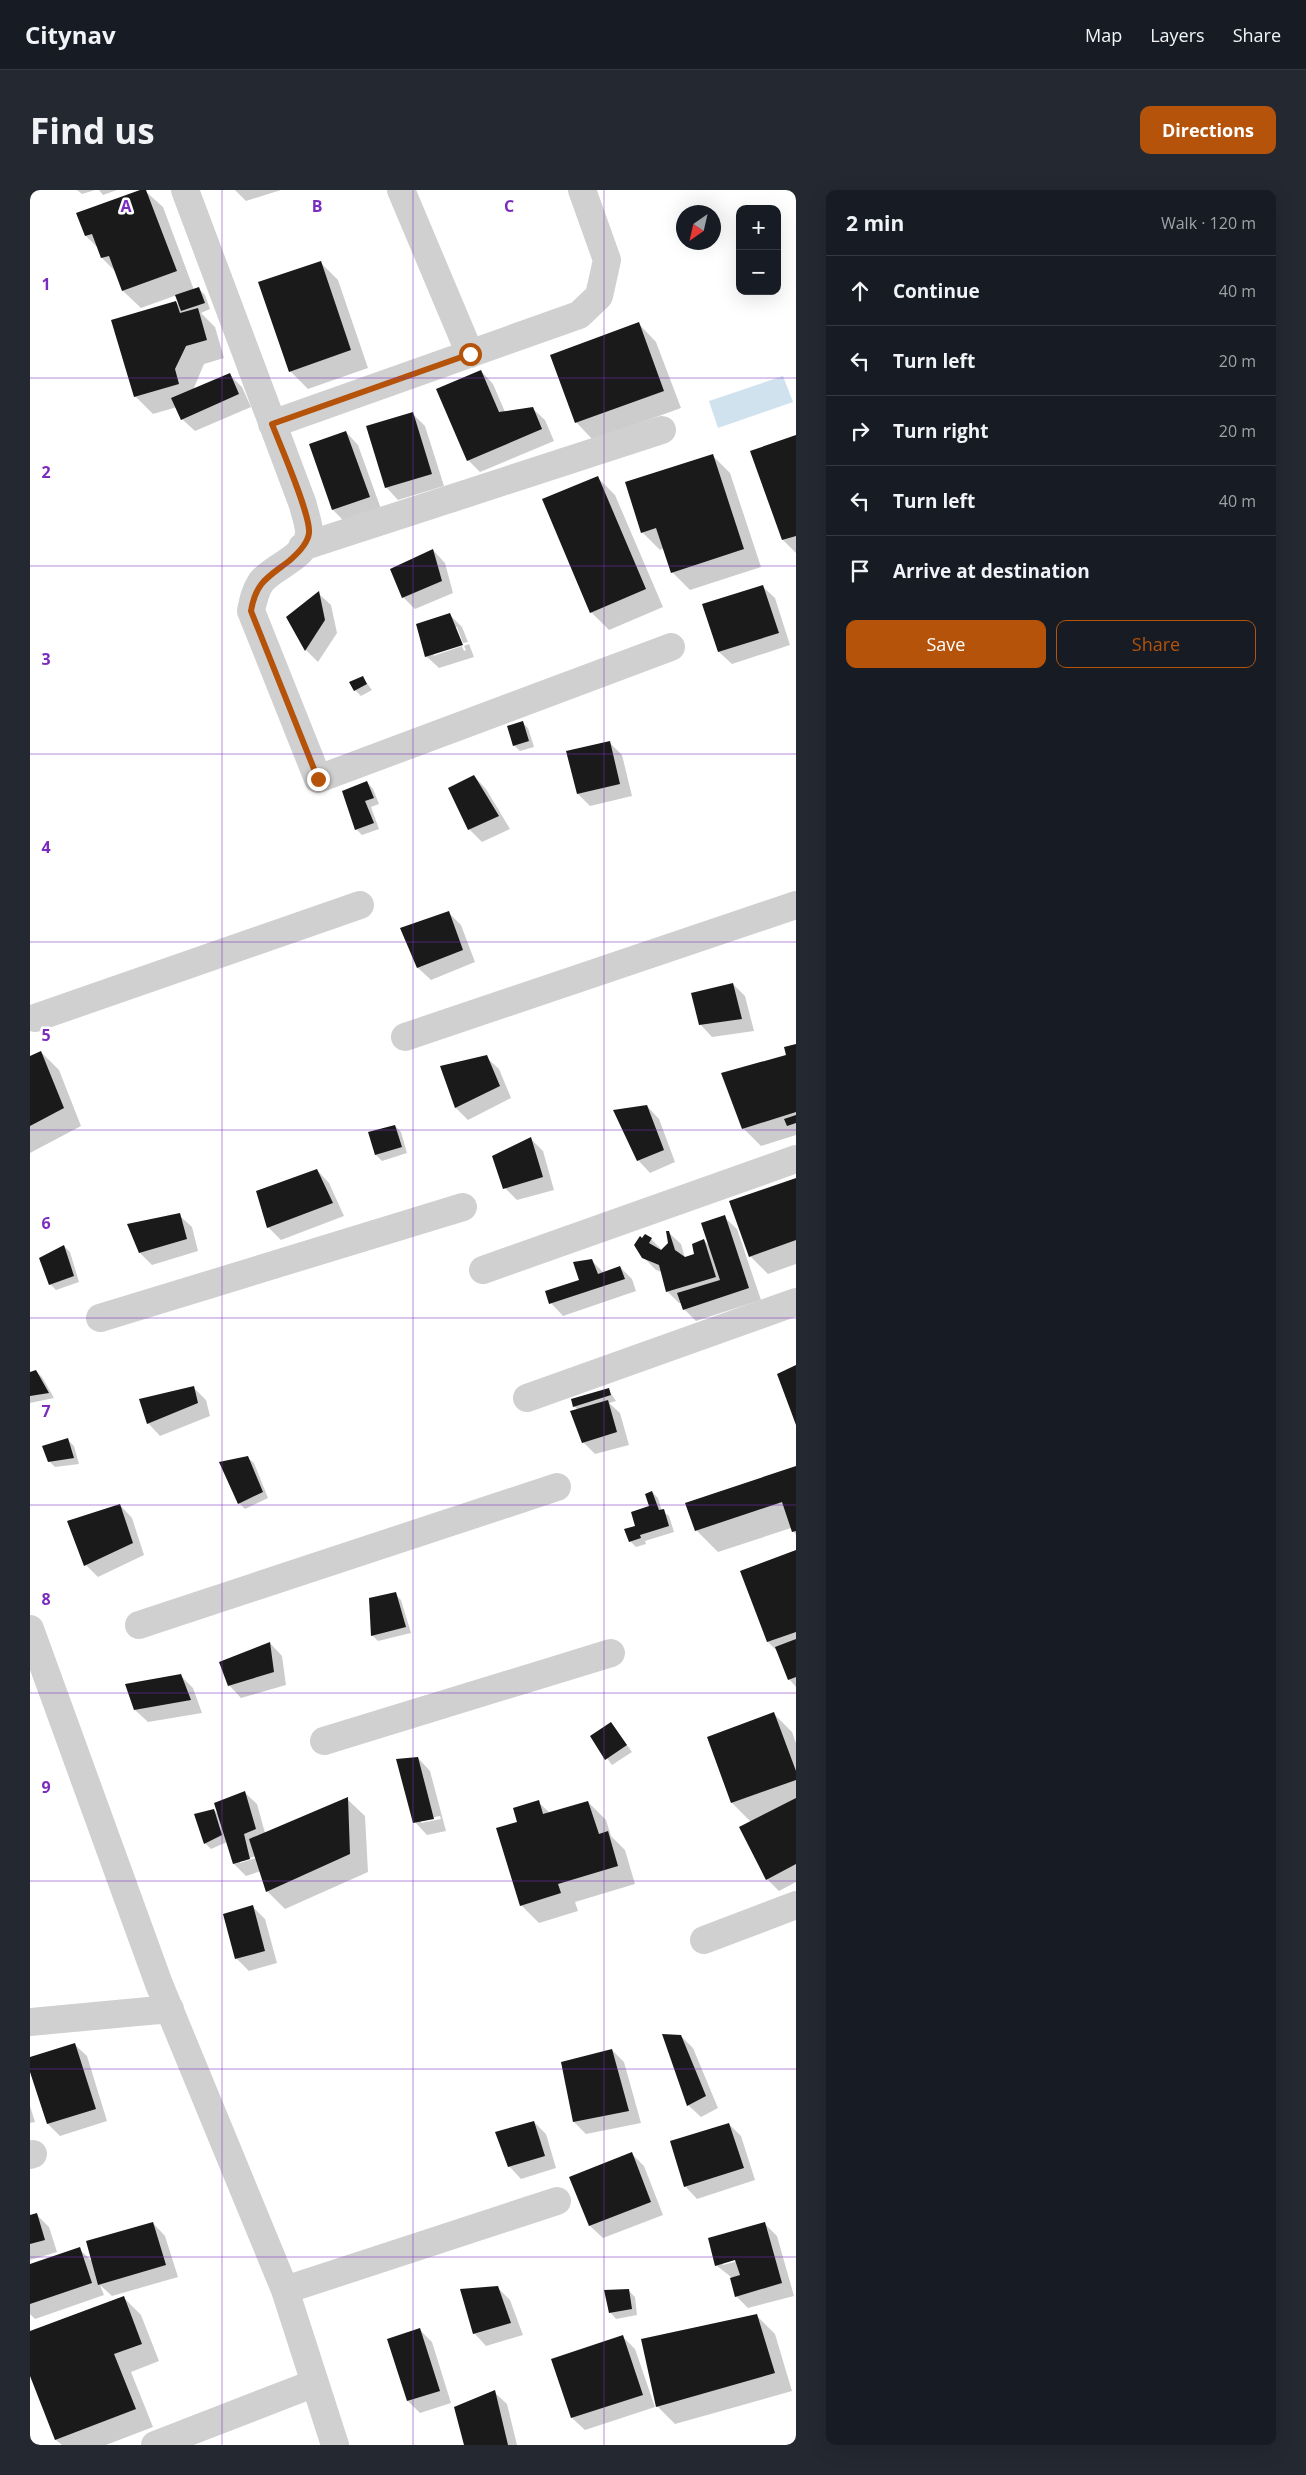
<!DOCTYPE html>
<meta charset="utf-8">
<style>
:root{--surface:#171b24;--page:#242831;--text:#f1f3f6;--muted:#9ea1a6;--line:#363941;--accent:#b45309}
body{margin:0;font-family:"Open Sans",sans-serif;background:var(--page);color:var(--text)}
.controls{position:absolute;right:15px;top:15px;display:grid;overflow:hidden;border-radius:10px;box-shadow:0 5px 20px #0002}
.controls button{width:45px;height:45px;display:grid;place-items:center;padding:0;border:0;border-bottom:1px solid var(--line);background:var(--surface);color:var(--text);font:25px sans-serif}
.compass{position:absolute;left:646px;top:15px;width:45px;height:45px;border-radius:50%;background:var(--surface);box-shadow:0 5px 20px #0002;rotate:214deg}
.stop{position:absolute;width:15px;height:15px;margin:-11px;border:4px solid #b45309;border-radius:50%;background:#fff}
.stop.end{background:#b45309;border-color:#fff;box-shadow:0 1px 5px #0008}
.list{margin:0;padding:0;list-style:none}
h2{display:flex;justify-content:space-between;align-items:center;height:65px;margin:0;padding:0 20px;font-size:21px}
h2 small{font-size:16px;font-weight:400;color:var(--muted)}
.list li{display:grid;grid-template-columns:32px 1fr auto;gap:15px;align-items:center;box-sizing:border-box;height:70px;padding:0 20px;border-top:1px solid var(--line)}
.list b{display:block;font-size:19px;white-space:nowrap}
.list em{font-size:16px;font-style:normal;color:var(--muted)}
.actions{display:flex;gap:10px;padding:15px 20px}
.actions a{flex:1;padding:11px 0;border:1px solid var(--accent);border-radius:10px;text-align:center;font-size:18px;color:var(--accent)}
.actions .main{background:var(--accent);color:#fff}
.icon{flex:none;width:28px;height:28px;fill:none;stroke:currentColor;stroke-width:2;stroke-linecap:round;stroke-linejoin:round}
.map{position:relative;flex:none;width:766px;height:2255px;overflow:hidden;border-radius:10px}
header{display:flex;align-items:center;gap:30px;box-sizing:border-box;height:70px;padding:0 25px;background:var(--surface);border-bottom:1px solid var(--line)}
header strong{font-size:24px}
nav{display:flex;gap:28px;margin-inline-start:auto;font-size:18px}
.intro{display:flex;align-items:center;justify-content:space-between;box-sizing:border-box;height:120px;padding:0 30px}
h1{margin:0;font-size:35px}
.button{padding:12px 22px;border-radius:10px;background:var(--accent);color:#fff;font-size:18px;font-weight:700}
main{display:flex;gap:30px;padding:0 30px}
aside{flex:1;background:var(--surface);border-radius:10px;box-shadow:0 5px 20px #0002}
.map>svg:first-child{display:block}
.water{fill:#cfe2ee}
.shadow{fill:#0003;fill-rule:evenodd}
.building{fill:#1a1a1a}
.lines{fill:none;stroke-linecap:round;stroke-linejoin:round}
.minor{stroke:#d0d0d0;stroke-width:28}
.route{stroke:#b45309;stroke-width:6}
.grid{fill:none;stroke:#7b2cbf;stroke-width:1;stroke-opacity:0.55}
.grid-label{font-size:16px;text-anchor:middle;font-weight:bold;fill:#7b2cbf;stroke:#fff;stroke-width:5;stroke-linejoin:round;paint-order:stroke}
</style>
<header>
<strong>Citynav</strong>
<nav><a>Map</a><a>Layers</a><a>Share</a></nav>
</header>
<div class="intro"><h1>Find us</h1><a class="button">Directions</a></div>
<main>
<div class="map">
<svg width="766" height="2255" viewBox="0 0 766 2255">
<rect width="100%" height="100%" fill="#fff"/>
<path class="water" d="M 753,186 L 763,212 L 688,238 L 679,211 Z"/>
<path class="shadow" d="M 47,0 L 65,0 L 52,4 Z
M 69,0 L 87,0 L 73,5 Z
M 114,0 L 133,17 L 164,100 L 169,99 L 175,105 L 180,119 L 171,123 L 185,137 L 194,168 L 174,174 L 163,200 L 199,184 L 212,197 L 221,217 L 165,241 L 152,229 L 147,217 L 123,224 L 105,206 L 146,112 L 151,117 L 147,105 L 111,118 L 93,101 L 86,82 L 72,68 L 68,58 L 56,46 L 48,24 Z
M 205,0 L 251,0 L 216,11 Z
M 290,72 L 308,90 L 338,178 L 278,199 L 260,181 Z
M 609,134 L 626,152 L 651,218 L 563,250 L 546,232 Z
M 451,181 L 463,194 L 475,222 L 502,218 L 515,230 L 524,251 L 450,282 L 438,270 Z
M 383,224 L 395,236 L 414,296 L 368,310 L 356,297 Z
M 316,242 L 328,255 L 351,319 L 315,332 L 303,320 Z
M 766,246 L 766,363 L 753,350 L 722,262 Z
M 682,265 L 700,283 L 731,377 L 660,400 L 642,382 L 634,358 L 630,360 L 612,342 Z
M 567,287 L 585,305 L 633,417 L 579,440 L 561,422 Z
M 403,360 L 415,373 L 423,403 L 385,419 L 373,407 Z
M 732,396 L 745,408 L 760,455 L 702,474 L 689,462 L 674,415 Z
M 288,403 L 301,415 L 307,443 L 288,472 L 276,460 L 257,427 Z
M 420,425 L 432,437 L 438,452 L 433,453 L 427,437 L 424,437 L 403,466 L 432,456 L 434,461 L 436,460 L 434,456 L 439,454 L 444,467 L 409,478 L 396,466 Z
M 333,488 L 342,500 L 331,506 L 325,500 Z
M 492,532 L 498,538 L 504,557 L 490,561 L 484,555 Z
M 579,552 L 592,565 L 602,606 L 560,616 L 548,604 Z
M 444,586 L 456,599 L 480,639 L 452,652 L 439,639 Z
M 337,592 L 343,599 L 349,614 L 341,617 L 349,639 L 332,645 L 326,639 Z
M 419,723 L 431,735 L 445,772 L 401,790 L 388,778 L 371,738 Z
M 703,794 L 715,806 L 724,841 L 682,847 L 670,834 Z
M 766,855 L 766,945 L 731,956 L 713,938 L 757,866 Z
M 11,862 L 29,880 L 51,936 L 0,963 L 0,867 Z
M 456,867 L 469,879 L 481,908 L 438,930 L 426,918 L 412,877 Z
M 617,916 L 629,929 L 645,972 L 620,983 L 608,970 Z
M 365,936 L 371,942 L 377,963 L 352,971 L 346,965 Z
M 500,948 L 513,961 L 524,1000 L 487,1010 L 475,998 Z
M 287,980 L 299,993 L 314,1026 L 251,1050 L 238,1037 Z
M 766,989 L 766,1074 L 738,1084 L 720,1066 Z
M 149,1025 L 162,1037 L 168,1061 L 122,1075 L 110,1063 Z
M 694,1027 L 707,1039 L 731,1110 L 666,1131 L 654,1119 L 652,1113 L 649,1113 L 637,1101 L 632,1082 L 626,1080 L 613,1067 L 605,1055 L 621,1049 L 632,1060 L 639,1053 L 638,1042 L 651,1054 L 655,1068 L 665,1064 L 674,1050 L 680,1057 Z
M 34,1056 L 40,1062 L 49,1092 L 26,1100 L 20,1094 Z
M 561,1070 L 574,1083 L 590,1077 L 602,1089 L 606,1101 L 533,1126 L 521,1113 L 550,1090 Z
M 6,1181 L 12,1187 L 24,1208 L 0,1213 L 0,1184 Z
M 163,1197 L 176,1210 L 180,1226 L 130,1246 L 118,1233 Z
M 578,1199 L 586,1211 L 579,1213 L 590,1223 L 599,1255 L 565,1264 L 553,1252 L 548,1220 L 544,1216 Z
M 38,1250 L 44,1256 L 49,1274 L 25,1277 L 19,1271 Z
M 217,1267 L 224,1273 L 238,1308 L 215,1319 L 209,1313 Z
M 766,1277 L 766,1345 L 761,1338 L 688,1362 L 666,1340 Z
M 622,1302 L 628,1308 L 632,1321 L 639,1326 L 644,1342 L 615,1351 L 616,1354 L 606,1357 L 600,1351 L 620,1317 Z
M 90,1315 L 102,1328 L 114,1365 L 68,1387 L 56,1375 Z
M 766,1361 L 766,1497 L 759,1489 L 748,1462 L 738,1452 Z
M 365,1404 L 371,1410 L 381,1443 L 348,1451 L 342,1445 Z
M 240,1453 L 252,1466 L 256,1495 L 211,1508 L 199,1495 Z
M 151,1486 L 163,1498 L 172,1523 L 118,1532 L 105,1520 Z
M 744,1524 L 762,1542 L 766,1553 L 766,1692 L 749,1701 L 737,1689 L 721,1632 L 702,1613 Z
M 581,1533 L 602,1562 L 582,1575 L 561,1547 Z
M 388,1568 L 400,1581 L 416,1641 L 397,1645 L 385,1632 ZM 410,1626 L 411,1629 L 391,1633 L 391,1630 Z
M 214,1602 L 227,1614 L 235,1643 L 317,1609 L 335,1626 L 338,1682 L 255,1719 L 237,1701 L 231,1681 L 216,1686 L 204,1674 L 197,1652 L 181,1659 L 175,1653 L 184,1620 L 189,1625 ZM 226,1666 L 226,1668 L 210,1673 L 210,1671 Z
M 508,1612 L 520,1623 L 558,1612 L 576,1630 L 581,1646 L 595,1660 L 605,1694 L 545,1712 L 548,1721 L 509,1733 L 491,1715 L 489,1633 Z
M 223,1717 L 235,1729 L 247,1773 L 219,1781 L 206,1768 Z
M 651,1846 L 663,1858 L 688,1918 L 671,1927 L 658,1915 Z
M 44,1854 L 57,1866 L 77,1931 L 30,1946 L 18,1934 L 0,1878 L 0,1868 Z
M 582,1860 L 594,1872 L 611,1933 L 556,1944 L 544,1932 Z
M 0,1916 L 5,1932 L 0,1933 Z
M 504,1932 L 516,1944 L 526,1978 L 491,1989 L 479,1976 Z
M 699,1934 L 711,1946 L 725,1990 L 667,2009 L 655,1996 Z
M 602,1964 L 614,1976 L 633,2025 L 573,2048 L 560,2036 L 541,1987 Z
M 7,2025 L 19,2037 L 27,2062 L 0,2070 L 0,2027 Z
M 123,2033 L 135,2046 L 148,2087 L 82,2106 L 70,2095 L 74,2105 L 5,2129 L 0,2124 L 0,2076 L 49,2059 L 63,2072 Z
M 735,2034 L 747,2046 L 764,2106 L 718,2118 L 706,2106 L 701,2087 L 686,2075 ZM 711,2067 L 711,2070 L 693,2075 L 693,2072 Z
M 467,2097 L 480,2110 L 493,2145 L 456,2156 L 444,2143 Z
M 599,2101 L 605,2107 L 607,2125 L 586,2129 L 580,2122 Z
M 93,2107 L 111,2125 L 129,2171 L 101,2182 L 123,2237 L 76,2255 L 32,2255 L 26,2250 L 0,2183 L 0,2142 Z
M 727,2126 L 745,2144 L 762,2201 L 645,2234 L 627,2216 Z
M 390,2140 L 402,2152 L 421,2213 L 390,2223 L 378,2211 Z
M 593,2147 L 605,2159 L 625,2217 L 555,2240 L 542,2228 L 523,2170 Z
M 464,2202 L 477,2214 L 487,2255 L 435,2255 Z"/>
<path class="building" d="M 110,0 L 116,0 L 147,81 L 92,101 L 79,66 L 71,68 L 62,44 L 55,46 L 46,23 Z
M 291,71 L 321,160 L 259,182 L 228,92 Z
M 169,97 L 175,113 L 151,121 L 145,105 Z
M 146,111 L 150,123 L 168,118 L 177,150 L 156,156 L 145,179 L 149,194 L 104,207 L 81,130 Z
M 609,132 L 634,201 L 545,233 L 520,165 Z
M 451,180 L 469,222 L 503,217 L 512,239 L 437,271 L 406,199 Z
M 200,183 L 209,204 L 151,230 L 141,208 Z
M 383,222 L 402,284 L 355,298 L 336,236 Z
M 316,241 L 340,307 L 302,320 L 279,254 Z
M 766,245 L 766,346 L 752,350 L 720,261 Z
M 683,264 L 714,359 L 641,383 L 626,338 L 611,343 L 595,292 Z
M 568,286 L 616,399 L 560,423 L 512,309 Z
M 403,359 L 412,391 L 372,408 L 360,379 Z
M 733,395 L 749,443 L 688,462 L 672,414 Z
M 289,401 L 295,430 L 275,461 L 256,427 Z
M 420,423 L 433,455 L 395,467 L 386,434 Z
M 333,486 L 337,494 L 324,501 L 319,492 Z
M 493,531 L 499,551 L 483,556 L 477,536 Z
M 580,551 L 590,594 L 547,604 L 536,561 Z
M 444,585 L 469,626 L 438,640 L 418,598 Z
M 337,591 L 344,608 L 335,611 L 344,633 L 325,640 L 312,601 Z
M 419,721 L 433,760 L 387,778 L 370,738 Z
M 703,793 L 712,829 L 669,835 L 661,803 Z
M 766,854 L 766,922 L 712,939 L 691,883 L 756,865 L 754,857 Z
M 11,861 L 34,918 L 0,936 L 0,866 Z
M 457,865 L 470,896 L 425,918 L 410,876 Z
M 617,915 L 634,960 L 607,971 L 583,920 Z
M 766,925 L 766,933 L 757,936 L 754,929 Z
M 365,935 L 372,957 L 345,965 L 338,942 Z
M 501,947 L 513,987 L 473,999 L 462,966 Z
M 287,979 L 303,1013 L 237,1038 L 226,1001 Z
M 766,988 L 766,1050 L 719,1067 L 699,1011 Z
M 150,1023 L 157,1049 L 109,1063 L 97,1034 Z
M 695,1025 L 719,1098 L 653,1120 L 647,1103 L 690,1090 L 671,1033 Z
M 636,1041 L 639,1041 L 645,1060 L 655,1067 L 664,1064 L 662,1054 L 674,1049 L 686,1087 L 636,1102 L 629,1075 L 612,1068 L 604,1055 L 610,1046 L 612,1048 L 615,1044 L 622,1048 L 619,1053 L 631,1060 L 638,1053 Z
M 34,1055 L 44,1086 L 19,1095 L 9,1068 Z
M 562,1069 L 568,1084 L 590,1076 L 595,1089 L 519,1114 L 515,1101 L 549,1090 L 543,1072 Z
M 766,1175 L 766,1235 L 747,1184 Z
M 6,1180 L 19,1203 L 0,1206 L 0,1182 Z
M 164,1196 L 168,1213 L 117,1234 L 109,1209 Z
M 579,1198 L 581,1205 L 543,1217 L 541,1209 Z
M 578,1210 L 587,1242 L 552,1253 L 540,1221 Z
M 38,1248 L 44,1268 L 18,1272 L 12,1256 Z
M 218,1266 L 233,1302 L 208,1314 L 189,1272 Z
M 766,1276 L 766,1341 L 762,1342 L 752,1312 L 665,1341 L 655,1313 Z
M 622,1301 L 629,1320 L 634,1319 L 639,1336 L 610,1345 L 611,1348 L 599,1352 L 594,1339 L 605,1336 L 601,1322 L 619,1316 L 615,1304 Z
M 90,1314 L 103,1353 L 54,1376 L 37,1331 Z
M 766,1360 L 766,1442 L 737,1452 L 710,1381 Z
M 366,1402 L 376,1437 L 341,1446 L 339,1408 Z
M 766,1449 L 766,1487 L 758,1490 L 745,1457 Z
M 240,1452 L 244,1482 L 198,1496 L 189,1472 Z
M 151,1484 L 161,1510 L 104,1520 L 95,1494 Z
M 744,1522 L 766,1581 L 766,1590 L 701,1613 L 677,1547 Z
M 581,1532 L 597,1555 L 575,1570 L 560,1546 Z
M 388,1567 L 404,1629 L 383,1633 L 366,1569 Z
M 215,1601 L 226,1639 L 214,1644 L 220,1669 L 203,1674 L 184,1613 Z
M 318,1607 L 320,1664 L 236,1702 L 219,1649 Z
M 766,1608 L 766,1674 L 736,1690 L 709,1637 Z
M 509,1610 L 513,1624 L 558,1611 L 569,1644 L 578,1641 L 588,1676 L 528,1694 L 531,1703 L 490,1716 L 466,1638 L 487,1632 L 483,1618 Z
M 184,1619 L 192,1645 L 174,1654 L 164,1624 Z
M 223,1715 L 235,1761 L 205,1769 L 193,1724 Z
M 632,1844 L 651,1845 L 676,1906 L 657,1916 Z
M 45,1853 L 66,1919 L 17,1934 L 0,1882 L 0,1867 Z
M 582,1859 L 599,1921 L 543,1932 L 531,1872 Z
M 504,1931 L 515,1966 L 478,1977 L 465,1942 Z
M 699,1933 L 714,1978 L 654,1997 L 640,1951 Z
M 602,1962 L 621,2012 L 559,2036 L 539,1987 Z
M 7,2023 L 15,2050 L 0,2054 L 0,2025 Z
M 123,2032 L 136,2075 L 68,2095 L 56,2051 Z
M 735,2032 L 752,2093 L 705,2107 L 700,2088 L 710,2085 L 705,2070 L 685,2076 L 678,2048 Z
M 50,2057 L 62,2093 L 0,2114 L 0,2074 Z
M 468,2096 L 481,2133 L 443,2144 L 430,2099 Z
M 599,2099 L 602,2119 L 579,2123 L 574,2100 Z
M 94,2106 L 112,2154 L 84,2164 L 106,2219 L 25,2250 L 0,2186 L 0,2141 Z
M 727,2124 L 745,2183 L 626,2217 L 611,2149 Z
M 390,2138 L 410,2201 L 377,2211 L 357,2149 Z
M 593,2145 L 613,2205 L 541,2228 L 521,2169 Z
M 465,2200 L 478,2255 L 434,2255 L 424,2217 Z"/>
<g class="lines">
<path class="minor" d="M 155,0 L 273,315 C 275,324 279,334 279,342 C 279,367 243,376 231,392 C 225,401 223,411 221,421 L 288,589 L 641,457
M 371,0 L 440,164
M 242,234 L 549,125 L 569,106 L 577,70 L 552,0
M 272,357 L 632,240
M 5,828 L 330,715
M 375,847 L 766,715
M 453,1080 L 766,969
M 70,1128 L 433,1017
M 497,1208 L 766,1112
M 109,1435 L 527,1297
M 0,1439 L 129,1794 L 255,2100 L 305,2255
M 294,1551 L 581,1463
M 674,1750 L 766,1715
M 0,1832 L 140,1819
M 0,1965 L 3,1964
M 255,2100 L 527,2011
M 125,2255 L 285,2193"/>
</g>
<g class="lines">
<path class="route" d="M 288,589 L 221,421 C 226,392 237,388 259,371 C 266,365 278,353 279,343 C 281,325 250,255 242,234 L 440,164"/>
</g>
<path class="grid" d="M 192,0 L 192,2255M 383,0 L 383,2255M 574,0 L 574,2255M 0,188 L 766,188M 0,376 L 766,376M 0,564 L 766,564M 0,752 L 766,752M 0,940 L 766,940M 0,1128 L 766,1128M 0,1315 L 766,1315M 0,1503 L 766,1503M 0,1691 L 766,1691M 0,1879 L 766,1879M 0,2067 L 766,2067"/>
<g class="grid-label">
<text x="96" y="22">A</text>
<text x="287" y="22">B</text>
<text x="479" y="22">C</text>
<text x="16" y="100">1</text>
<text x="16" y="288">2</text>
<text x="16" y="475">3</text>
<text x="16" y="663">4</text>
<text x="16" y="851">5</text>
<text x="16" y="1039">6</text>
<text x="16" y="1227">7</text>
<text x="16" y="1415">8</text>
<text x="16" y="1603">9</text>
</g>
</svg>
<div class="controls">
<button>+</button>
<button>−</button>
</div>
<svg class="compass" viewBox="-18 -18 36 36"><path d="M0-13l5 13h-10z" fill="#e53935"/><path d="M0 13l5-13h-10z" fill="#9ea1a6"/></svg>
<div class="stop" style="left:440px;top:164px"></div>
<div class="stop end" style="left:288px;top:589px"></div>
</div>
<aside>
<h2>2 min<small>Walk · 120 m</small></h2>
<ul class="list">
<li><svg class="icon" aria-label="ahead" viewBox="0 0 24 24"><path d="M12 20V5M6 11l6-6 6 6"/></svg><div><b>Continue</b></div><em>40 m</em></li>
<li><svg class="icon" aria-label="left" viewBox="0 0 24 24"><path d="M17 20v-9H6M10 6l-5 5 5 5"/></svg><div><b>Turn left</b></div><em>20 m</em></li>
<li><svg class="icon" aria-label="right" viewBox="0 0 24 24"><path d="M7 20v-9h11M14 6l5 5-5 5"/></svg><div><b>Turn right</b></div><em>20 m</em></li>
<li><svg class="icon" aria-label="left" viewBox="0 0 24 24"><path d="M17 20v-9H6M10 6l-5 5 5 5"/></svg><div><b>Turn left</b></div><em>40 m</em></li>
<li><svg class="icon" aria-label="arrive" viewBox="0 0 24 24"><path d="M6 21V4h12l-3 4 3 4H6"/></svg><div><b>Arrive at destination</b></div></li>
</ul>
<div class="actions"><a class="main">Save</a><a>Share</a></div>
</aside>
</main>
